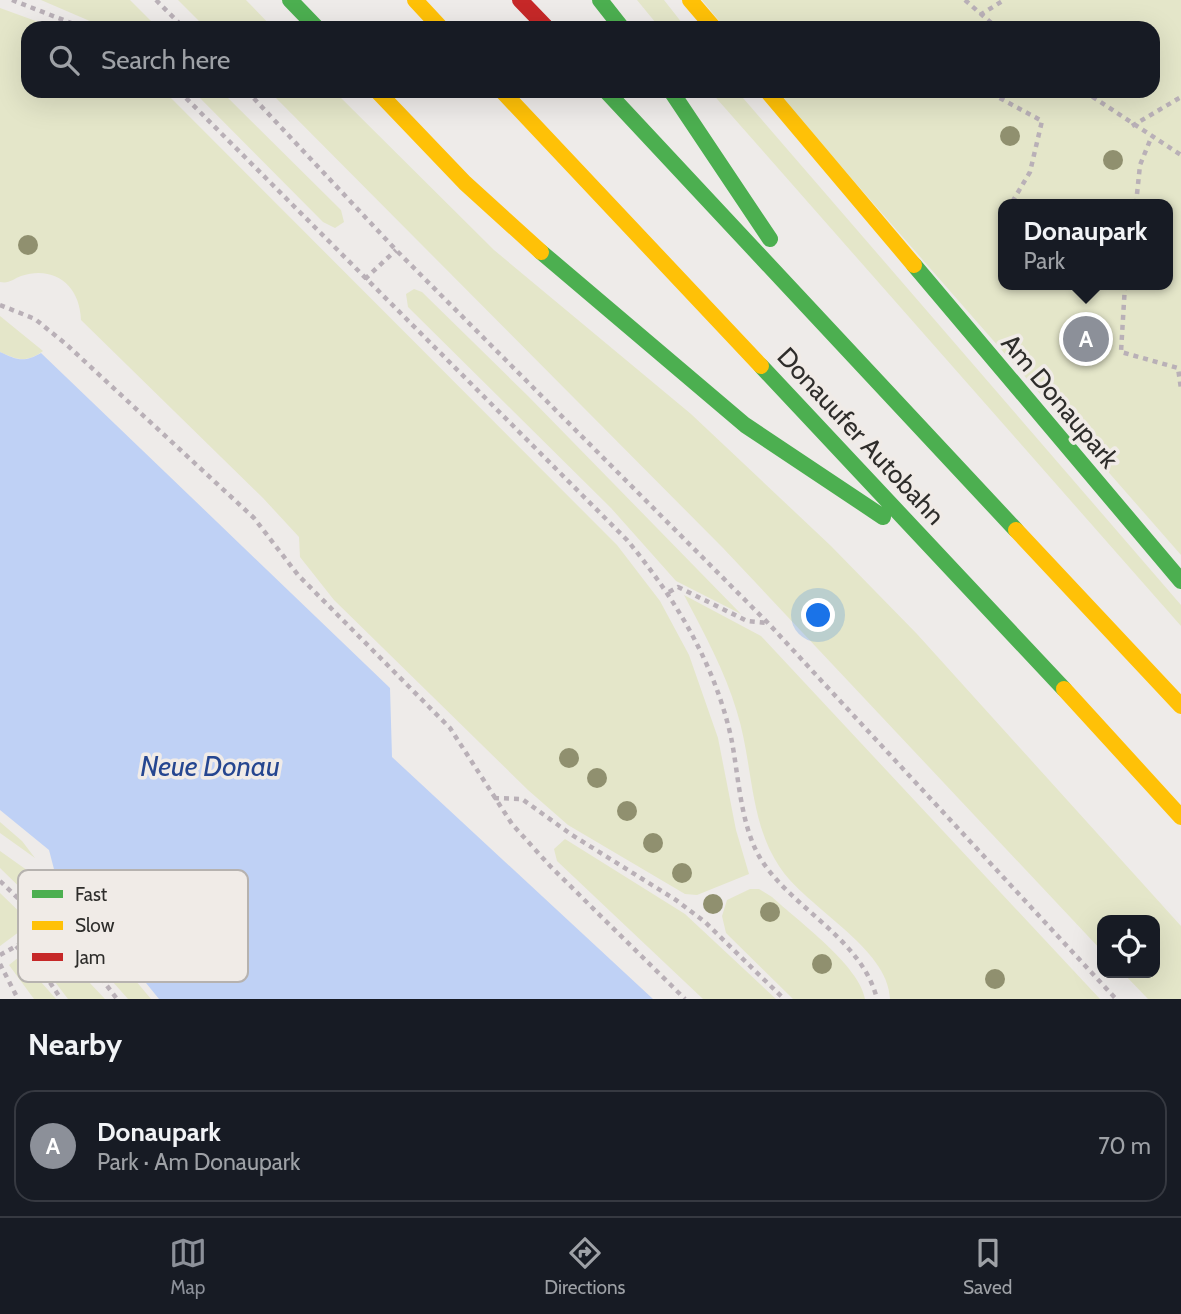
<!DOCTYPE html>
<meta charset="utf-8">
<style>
:root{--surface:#171b24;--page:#242831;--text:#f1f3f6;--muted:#9ea1a6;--line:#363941;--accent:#8c9099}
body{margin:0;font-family:Cabin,sans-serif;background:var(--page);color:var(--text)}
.controls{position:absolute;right:21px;bottom:21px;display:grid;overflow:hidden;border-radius:14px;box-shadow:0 7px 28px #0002}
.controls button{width:63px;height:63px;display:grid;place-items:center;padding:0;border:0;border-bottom:2px solid var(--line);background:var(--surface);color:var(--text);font:35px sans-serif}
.you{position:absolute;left:819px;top:616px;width:24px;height:24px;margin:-18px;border:5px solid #fff;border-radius:50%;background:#1a73e8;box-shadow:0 0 0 10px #1a73e833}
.badge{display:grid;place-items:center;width:46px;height:46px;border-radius:50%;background:var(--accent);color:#fff;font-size:23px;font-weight:700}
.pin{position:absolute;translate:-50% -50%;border:4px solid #fff;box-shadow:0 2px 7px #0006}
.popup{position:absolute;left:998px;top:199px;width:175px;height:91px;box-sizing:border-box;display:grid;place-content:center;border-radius:14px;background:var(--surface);filter:drop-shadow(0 2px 5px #0005);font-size:23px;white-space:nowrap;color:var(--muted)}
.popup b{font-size:26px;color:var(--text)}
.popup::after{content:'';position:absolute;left:50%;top:100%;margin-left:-14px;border:14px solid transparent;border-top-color:var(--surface)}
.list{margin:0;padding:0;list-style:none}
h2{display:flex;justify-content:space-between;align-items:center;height:91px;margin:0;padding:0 28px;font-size:30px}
h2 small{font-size:23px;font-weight:400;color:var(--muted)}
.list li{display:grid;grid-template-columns:46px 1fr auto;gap:21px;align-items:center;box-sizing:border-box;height:112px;margin:0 14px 14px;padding:0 14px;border:2px solid var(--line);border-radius:21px}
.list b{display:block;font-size:26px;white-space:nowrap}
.list p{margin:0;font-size:23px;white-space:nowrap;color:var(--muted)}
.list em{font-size:23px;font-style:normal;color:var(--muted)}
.icon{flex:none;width:38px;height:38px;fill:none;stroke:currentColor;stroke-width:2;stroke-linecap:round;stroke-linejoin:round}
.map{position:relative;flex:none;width:1181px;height:999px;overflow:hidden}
.search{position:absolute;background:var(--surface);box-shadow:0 7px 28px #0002;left:21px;right:21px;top:21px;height:77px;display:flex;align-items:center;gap:18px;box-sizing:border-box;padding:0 24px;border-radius:21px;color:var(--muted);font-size:26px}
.sheet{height:217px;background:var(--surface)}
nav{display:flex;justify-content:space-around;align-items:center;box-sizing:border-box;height:98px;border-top:2px solid var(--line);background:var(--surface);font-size:19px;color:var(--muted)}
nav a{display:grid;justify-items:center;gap:4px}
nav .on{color:var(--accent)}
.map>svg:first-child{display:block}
.green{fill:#e4e6c9;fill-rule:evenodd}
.water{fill:#bfd1f5}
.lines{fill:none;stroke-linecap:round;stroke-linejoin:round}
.path{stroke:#b9b0b7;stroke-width:4.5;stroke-dasharray:5 5;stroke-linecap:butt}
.fast{stroke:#4caf50;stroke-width:16}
.slow{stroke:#ffc107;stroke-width:16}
.jam{stroke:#c62828;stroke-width:16}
.tree{fill:#90906f}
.labels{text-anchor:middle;stroke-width:7;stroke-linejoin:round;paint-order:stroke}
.street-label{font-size:26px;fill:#2e2d2b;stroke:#f0ebe7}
.water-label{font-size:28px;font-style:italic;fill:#254690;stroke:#f0ebe7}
.key{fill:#f0ebe7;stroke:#b6b2af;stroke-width:2}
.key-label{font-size:19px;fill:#2e2d2b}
</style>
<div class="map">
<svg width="1181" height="999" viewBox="0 0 1181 999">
<rect width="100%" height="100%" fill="#eeebe9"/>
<path class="green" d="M 41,0 L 130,0 L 158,28 L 106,28 Z
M 178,0 L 246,0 L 273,28 L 206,28 Z
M 637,0 L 664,0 L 686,28 L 660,28 Z
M 702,0 L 1181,0 L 1181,555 L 775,91 L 1153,91 L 1153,28 L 725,28 ZM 1004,204 L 1168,204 L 1168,285 L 1004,285 Z
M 0,8 L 55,28 L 28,28 L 28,91 L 165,92 L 617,545 L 660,601 L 689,655 L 718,738 L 736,830 L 749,874 L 697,895 L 685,894 L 568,825 L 528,790 L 334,600 L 300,557 L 299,537 L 263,498 L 81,320 C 80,286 55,265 21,276 C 13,279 9,284 0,282 Z
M 193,91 L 221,91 L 341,210 L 344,222 L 335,228 L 323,222 Z
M 269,91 L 334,91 L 494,250 L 691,414 L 831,546 L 917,634 L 1181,926 L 1181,999 L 1148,999 L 1123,973 L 1155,973 L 1155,920 L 1102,920 L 1102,951 L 723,548 Z
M 710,91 L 737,91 L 1181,605 L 1181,626 Z
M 414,289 L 422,292 L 528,396 L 741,614 L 676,581 L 611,508 L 408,307 L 406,294 Z
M 0,316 L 43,351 C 27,363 17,360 0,352 Z
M 684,595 L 761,636 L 1100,999 L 890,999 C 889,948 805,907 779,866 C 749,821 753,763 737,712 C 725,671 704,633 684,595 Z
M 0,822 L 22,841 L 35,858 L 0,833 Z
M 565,839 L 685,914 L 776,999 L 703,999 L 557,861 L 554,849 Z
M 0,851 L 69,900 L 65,910 L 110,950 L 151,999 L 128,999 L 89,955 L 0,868 Z
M 750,889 L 759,889 L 772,897 C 797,920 860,966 865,999 L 793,999 L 726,933 L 722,916 L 727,900 Z
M 0,893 L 31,923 L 0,946 Z
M 55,946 L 105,999 L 68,999 L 39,961 Z
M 19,957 L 56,999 L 34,999 L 9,965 Z"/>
<path class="water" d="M 0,352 C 17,360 24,363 41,353 L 390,688 L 392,757 L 653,999 L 159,999 L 116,946 L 68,906 L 72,884 L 55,873 L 49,850 L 0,810 Z"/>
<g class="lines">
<path class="path" d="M 12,0 L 84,28
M 156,0 L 184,28
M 965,0 L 997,28
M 980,15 L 1004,0
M 179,91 L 627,540 C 675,598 714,662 731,737 C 739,776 740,827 762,861 C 794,910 862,939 877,999
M 247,91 L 396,250 L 768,623 L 1116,999
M 999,91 L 996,96 L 1042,121 L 1030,172 L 1011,204
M 1084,91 L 1181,155
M 1132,126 L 1181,97
M 1136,204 L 1140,165 L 1151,138
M 365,279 L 396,250
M 1125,285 L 1121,352 L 1178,368 L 1181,389
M 0,305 L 35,319 L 67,345 L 254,518 L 298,575 L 450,728 L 512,824 L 550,866 L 685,999
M 669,592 L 678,587 L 747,621 L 768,623
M 494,798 L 522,799 L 572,835 L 676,900 L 705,922 L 784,999
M 0,881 L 101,978 L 117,999
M 16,946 L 47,978 L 61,999
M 0,955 L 49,928
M 0,964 L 18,999"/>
<path class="fast" d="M 290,0 L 317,28
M 600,0 L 622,28
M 606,91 L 1016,530
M 671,91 L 770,239
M 541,252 L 745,425 L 883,517
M 914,265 L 1181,581
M 761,366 L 1064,689"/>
<path class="slow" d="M 415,0 L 441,28
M 690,0 L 714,28
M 377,91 L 465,183 L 541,252
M 502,91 L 761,366
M 767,91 L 914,265
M 1016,530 L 1181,706
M 1064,689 L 1181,817"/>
<path class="jam" d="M 520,0 L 547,28"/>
</g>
<g class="tree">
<circle cx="1010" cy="136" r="10"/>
<circle cx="1113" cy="160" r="10"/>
<circle cx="28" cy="245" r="10"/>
<circle cx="569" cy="758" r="10"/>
<circle cx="597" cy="778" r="10"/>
<circle cx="627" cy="811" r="10"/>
<circle cx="653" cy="843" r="10"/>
<circle cx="682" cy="873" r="10"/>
<circle cx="713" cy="904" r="10"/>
<circle cx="770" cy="912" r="10"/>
<circle cx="822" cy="964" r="10"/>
<circle cx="995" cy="979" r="10"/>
</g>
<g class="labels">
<g class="street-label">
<text transform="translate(1060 401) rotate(50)" y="9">Am Donaupark</text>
<text transform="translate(861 436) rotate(47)" y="9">Donauufer Autobahn</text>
</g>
<g class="water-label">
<text x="210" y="776">Neue Donau</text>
</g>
</g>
<rect x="18" y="870" width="230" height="112" rx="10" class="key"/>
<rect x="32" y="890" width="31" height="8" fill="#4caf50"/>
<rect x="32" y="921" width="31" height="9" fill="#ffc107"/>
<rect x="32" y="953" width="31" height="8" fill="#c62828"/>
<g class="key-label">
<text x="75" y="901">Fast</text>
<text x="75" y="932">Slow</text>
<text x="75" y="964">Jam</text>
</g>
</svg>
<div class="controls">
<button><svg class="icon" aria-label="locate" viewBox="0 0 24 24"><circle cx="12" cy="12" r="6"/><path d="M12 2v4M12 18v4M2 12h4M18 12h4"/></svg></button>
</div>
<div class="you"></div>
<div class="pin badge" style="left:1086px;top:339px">A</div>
<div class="popup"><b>Donaupark</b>Park</div>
<div class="search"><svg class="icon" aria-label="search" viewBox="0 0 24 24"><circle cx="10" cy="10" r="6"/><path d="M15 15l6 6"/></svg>Search here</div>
</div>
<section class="sheet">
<h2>Nearby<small></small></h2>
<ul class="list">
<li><span class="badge">A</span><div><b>Donaupark</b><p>Park · Am Donaupark</p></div><em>70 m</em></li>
</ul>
</section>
<nav>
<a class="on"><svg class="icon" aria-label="map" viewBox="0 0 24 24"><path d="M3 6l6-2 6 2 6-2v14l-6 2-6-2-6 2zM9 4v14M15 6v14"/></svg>Map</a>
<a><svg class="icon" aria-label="directions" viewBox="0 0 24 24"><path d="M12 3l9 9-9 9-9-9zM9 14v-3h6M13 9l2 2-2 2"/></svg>Directions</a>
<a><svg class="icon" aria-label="saved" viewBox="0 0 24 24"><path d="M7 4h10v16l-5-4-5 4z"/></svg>Saved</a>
</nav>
